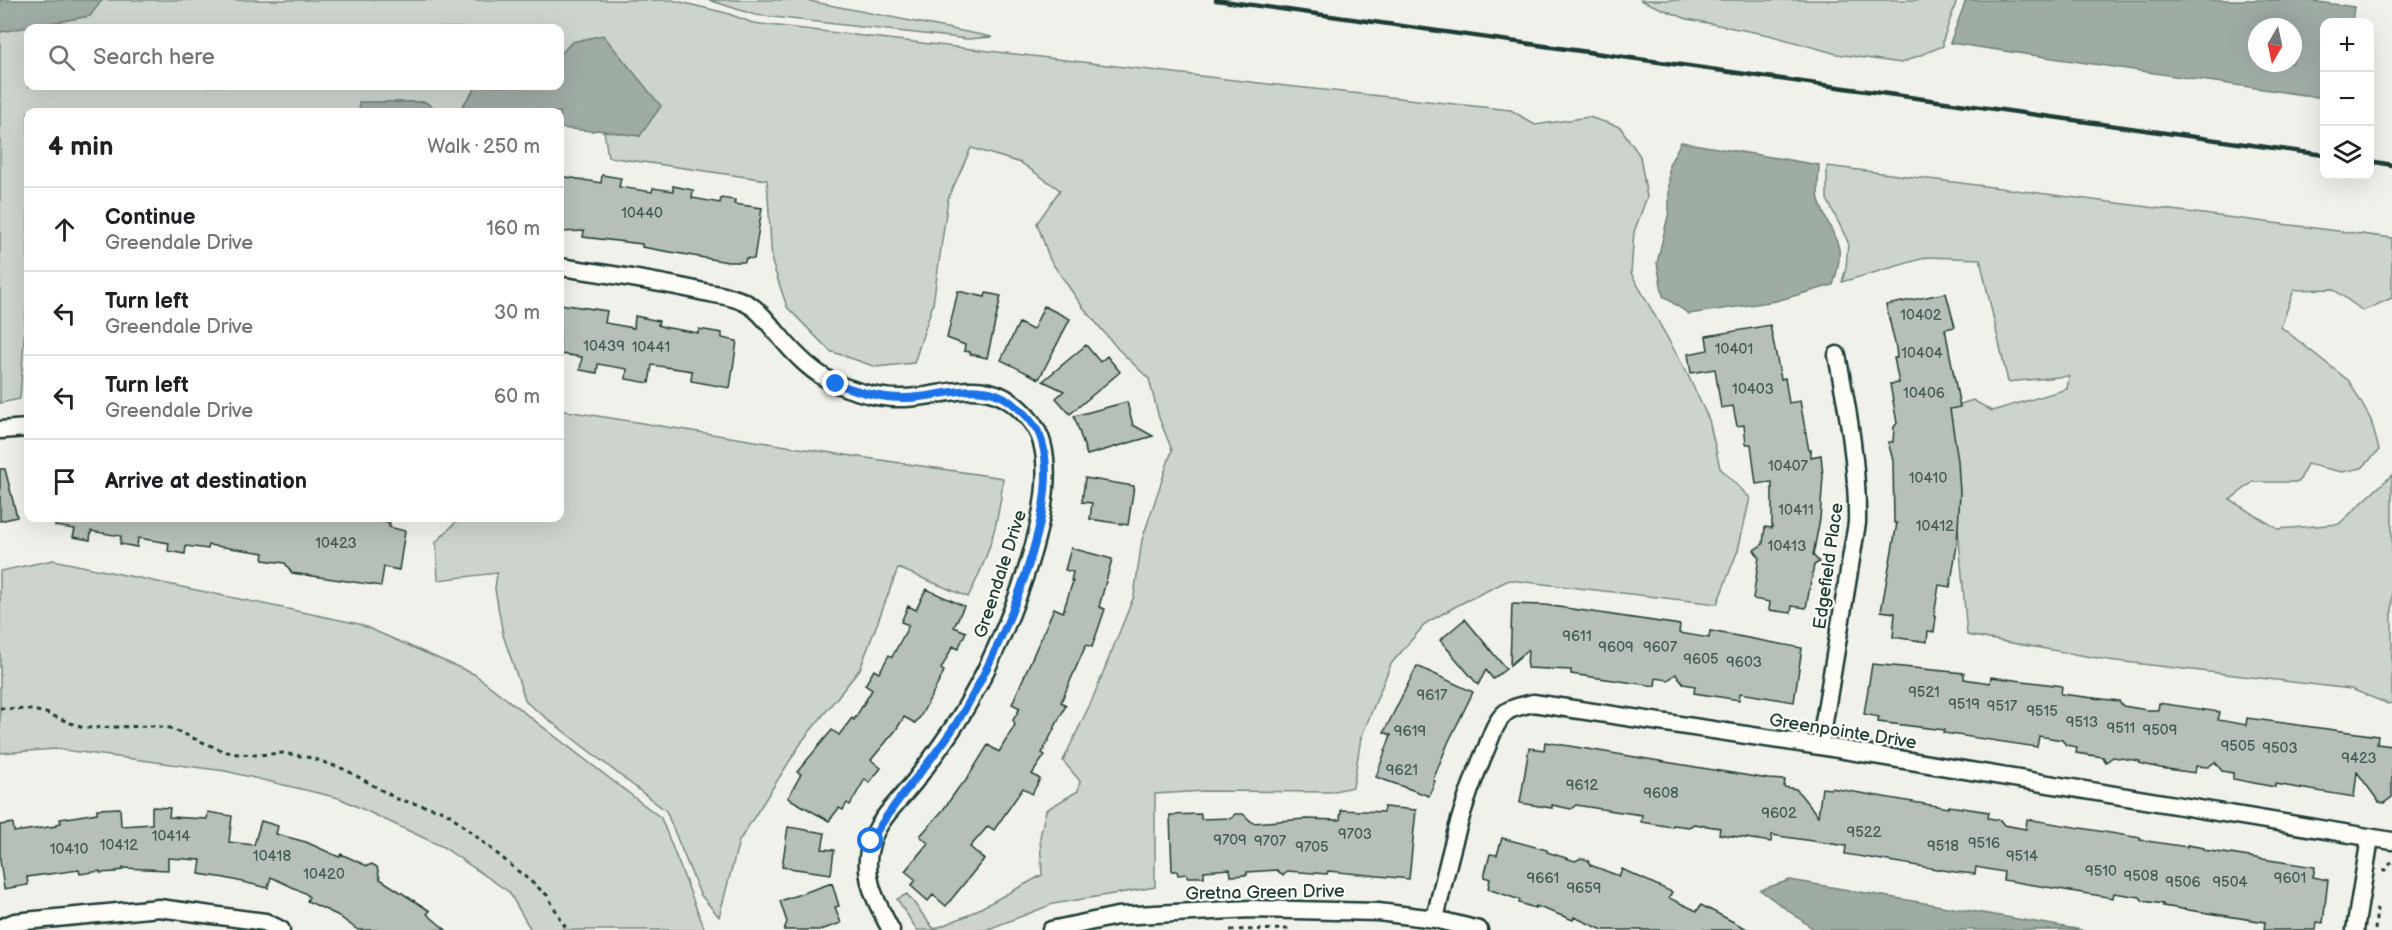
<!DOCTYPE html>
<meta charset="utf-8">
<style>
:root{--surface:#fff;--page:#f2f2f2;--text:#202124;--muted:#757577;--line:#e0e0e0}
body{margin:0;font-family:"Balsamiq Sans",sans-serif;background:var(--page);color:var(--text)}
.controls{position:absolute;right:18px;top:18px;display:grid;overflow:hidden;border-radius:12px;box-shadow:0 6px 24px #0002}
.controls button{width:54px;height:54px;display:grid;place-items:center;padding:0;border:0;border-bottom:2px solid var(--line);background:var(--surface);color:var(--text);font:30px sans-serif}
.compass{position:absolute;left:2248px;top:18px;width:54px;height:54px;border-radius:50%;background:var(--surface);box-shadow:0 6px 24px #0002;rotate:189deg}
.stop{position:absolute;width:18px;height:18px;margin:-14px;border:4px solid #1a73e8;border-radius:50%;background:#fff}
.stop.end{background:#1a73e8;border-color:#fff;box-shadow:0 2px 6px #0008}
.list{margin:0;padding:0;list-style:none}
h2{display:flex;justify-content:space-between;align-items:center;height:78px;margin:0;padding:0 24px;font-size:26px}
h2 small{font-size:20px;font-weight:400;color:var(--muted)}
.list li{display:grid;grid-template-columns:39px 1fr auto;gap:18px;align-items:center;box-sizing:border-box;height:84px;padding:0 24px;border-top:2px solid var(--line)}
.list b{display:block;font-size:22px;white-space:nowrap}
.list p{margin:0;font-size:20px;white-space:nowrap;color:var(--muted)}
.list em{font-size:20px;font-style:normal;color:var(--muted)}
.icon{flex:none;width:33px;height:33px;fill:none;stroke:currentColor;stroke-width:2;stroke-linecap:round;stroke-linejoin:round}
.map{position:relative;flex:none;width:2392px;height:930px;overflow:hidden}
.search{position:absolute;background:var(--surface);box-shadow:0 6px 24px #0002;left:24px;top:24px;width:540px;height:66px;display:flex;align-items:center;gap:15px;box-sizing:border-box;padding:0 21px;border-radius:12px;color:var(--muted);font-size:22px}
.panel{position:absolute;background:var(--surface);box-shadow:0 6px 24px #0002;left:24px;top:108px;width:540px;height:414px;border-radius:12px}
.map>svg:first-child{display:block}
.green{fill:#cdd3cd;stroke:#768880;stroke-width:1.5}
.water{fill:#9faca4;stroke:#6c8077;stroke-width:1.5;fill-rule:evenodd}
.building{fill:#b6bfb8;stroke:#1f3d34;stroke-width:1.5}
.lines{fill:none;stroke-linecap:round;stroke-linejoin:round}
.street-casing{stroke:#1f3d34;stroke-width:21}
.path{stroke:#1f3d34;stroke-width:3;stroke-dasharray:4.5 4.5;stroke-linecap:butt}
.street{stroke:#fdfcf7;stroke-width:16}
.rail{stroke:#1f3d34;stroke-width:4.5}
.route{stroke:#1a73e8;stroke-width:8}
.labels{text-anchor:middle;stroke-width:4.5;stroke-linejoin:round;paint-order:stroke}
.number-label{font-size:15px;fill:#455e55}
.street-label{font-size:18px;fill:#1f3d34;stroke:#fdfcf7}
</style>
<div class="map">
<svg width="2392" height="930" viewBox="0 0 2392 930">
<rect width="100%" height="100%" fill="#f0f1eb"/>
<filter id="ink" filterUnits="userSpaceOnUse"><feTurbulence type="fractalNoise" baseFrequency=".0167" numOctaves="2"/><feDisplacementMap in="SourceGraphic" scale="12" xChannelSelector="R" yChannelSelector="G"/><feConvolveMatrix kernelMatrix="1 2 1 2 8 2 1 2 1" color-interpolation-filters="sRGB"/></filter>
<g filter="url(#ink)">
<path class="green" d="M 102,0 L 672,0 L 726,13 L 753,23 L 1259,83 L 1511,110 L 1535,125 L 1589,117 L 1620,127 L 1640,156 L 1647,197 L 1634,232 L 1631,273 L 1686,371 L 1709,420 L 1720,468 L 1750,498 L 1738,550 L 1717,604 L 1509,580 L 1460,604 L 1426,623 L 1391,664 L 1361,738 L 1353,787 L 1330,792 L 1205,791 L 1155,794 L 1155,887 L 1053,904 L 986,930 L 917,930 L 897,899 L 907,894 L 934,929 L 966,916 L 1042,875 L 1040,837 L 1046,810 L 1078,791 L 1080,781 L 1063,761 L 1092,700 L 1134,596 L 1142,540 L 1172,450 L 1159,418 L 1149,379 L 1118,349 L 1082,306 L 1050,260 L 1037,223 L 1060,190 L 1021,163 L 971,148 L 948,199 L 933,304 L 914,363 L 876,367 L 830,351 L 787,307 L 772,262 L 767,180 L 608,157 L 604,131 L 640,136 L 572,42 L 560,55 L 560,28 L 28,28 L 28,86 L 477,86 L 458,112 L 440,112 L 425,102 L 360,103 L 360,112 L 28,112 L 28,309 L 26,310 L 20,399 L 0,403 L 0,29 L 89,16 Z
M 709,0 L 804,0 L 992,37 L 968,39 L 755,15 Z
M 1640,0 L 1957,0 L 1943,40 L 1943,46 L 1901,63 L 1837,54 L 1769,35 L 1687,19 Z
M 1827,166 L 2392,238 L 2392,298 L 2363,311 L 2333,289 L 2294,290 L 2281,327 L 2349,381 L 2371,420 L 2379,450 L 2362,468 L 2342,472 L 2307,464 L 2299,482 L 2253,482 L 2230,500 L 2278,529 L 2339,524 L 2392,475 L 2392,703 L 2388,704 L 2351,689 L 2108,660 L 1967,635 L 1948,408 L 1973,400 L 1992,411 L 2067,389 L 2069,376 L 2008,382 L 1980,259 L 1928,257 L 1842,282 L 1846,268 L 1848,242 L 1827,199 Z
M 560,410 L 812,450 L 1003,478 C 1000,520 988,559 968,597 L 898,568 L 860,669 L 803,740 L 739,841 L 719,917 L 700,894 L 666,811 L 526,702 L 503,635 L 495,589 L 497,573 L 438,580 L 436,542 L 460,518 L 560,518 Z
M 53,560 L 359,624 L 474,674 L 661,818 L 705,930 L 531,930 L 509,892 L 443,847 L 339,798 L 225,771 L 56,749 L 0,753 L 0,571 Z"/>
<path class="water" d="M 0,0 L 102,0 L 90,16 L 0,32 Z
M 1966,0 L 2303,0 L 2354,7 L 2352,22 L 2324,22 L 2324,98 L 1950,43 ZM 2257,27 L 2293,27 L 2293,63 L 2257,63 Z
M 603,35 L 661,106 L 640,136 L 597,130 L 592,131 L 560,128 L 560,112 L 458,112 L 477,86 L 530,87 L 532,86 L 560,86 L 560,55 L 572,42 Z
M 359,102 L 425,102 L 440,112 L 360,112 Z
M 1681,142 L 1819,165 C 1819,177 1816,193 1820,203 C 1833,243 1848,238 1833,285 L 1776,301 L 1689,314 L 1663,296 L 1657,263 L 1669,212 L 1669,165 Z
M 1790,880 L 2082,930 L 1815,930 L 1760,890 Z"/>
<path class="building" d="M 602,175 L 621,178 L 619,187 L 652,192 L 653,188 L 673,191 L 673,186 L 693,190 L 692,198 L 720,203 L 721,198 L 735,200 L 734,204 L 762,208 L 754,259 L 746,258 L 745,262 L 728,262 L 642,247 L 642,244 L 583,237 L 584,231 L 560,232 L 560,176 L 601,183 Z
M 958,291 L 985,297 L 986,293 L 1001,296 L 987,358 L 970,354 L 970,352 L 964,351 L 965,345 L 947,338 Z
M 1946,293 L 1955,327 L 1945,329 L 1960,407 L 1950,409 L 1958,461 L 1960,493 L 1957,545 L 1950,587 L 1939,585 L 1934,616 L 1936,617 L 1934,632 L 1928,631 L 1927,642 L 1893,637 L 1895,613 L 1881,611 L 1897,523 L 1894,523 L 1893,460 L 1888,442 L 1893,442 L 1894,427 L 1897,423 L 1890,384 L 1899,383 L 1894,358 L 1897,358 L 1896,348 L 1886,305 Z
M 560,304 L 607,311 L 605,323 L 634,328 L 635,316 L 659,321 L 658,325 L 663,327 L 698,333 L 699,329 L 722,333 L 722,338 L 737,341 L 730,388 L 691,381 L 692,371 L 652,365 L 649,383 L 626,379 L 627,369 L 598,364 L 597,373 L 580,370 L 582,357 L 560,354 Z
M 1044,306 L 1070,319 L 1039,379 L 1001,360 L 1019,323 L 1033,330 Z
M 1770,325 L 1781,379 L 1785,378 L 1789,403 L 1800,401 L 1809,451 L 1811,450 L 1811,457 L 1821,455 L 1823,476 L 1820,519 L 1813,555 L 1819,562 L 1814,565 L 1806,608 L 1792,606 L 1791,613 L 1769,610 L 1770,602 L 1753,599 L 1759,557 L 1754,550 L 1763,544 L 1765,527 L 1772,528 L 1772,482 L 1756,484 L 1751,444 L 1746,444 L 1744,425 L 1737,426 L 1733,406 L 1721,408 L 1715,369 L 1691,373 L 1688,354 L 1708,350 L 1706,336 Z
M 1086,345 L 1100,362 L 1107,356 L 1120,372 L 1070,414 L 1056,398 L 1064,391 L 1043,381 Z
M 1127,402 L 1133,425 L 1153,436 L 1087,455 L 1074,416 Z
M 0,469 L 5,469 L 17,517 L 0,521 Z
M 1085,478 L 1134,486 L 1128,525 L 1090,519 L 1092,503 L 1082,502 Z
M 55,518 L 357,518 L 390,523 L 389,527 L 405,531 L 399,570 L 384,567 L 381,586 L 292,573 L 285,563 L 263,560 L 264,553 L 209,545 L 208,549 L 186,546 L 185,554 L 168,551 L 169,543 L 138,538 L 137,547 L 120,544 L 121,536 L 91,531 L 90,540 L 73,537 L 75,529 L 55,526 Z
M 1071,548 L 1112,559 L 1099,607 L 1105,609 L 1092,647 L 1086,645 L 1061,702 L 1066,705 L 1042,753 L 1045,755 L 1032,774 L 1040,779 L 1032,794 L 1023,788 L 994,830 L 988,826 L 970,847 L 984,859 L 946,906 L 933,895 L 928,901 L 911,886 L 916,880 L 905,871 L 928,843 L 920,836 L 943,810 L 959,787 L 965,782 L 988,745 L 999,752 L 1015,725 L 1013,720 L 1020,708 L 1012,704 L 1015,697 L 1054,608 L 1063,612 L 1073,581 L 1071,581 L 1073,572 L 1065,570 Z
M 926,589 L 964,606 L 954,627 L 966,632 L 958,649 L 953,646 L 941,669 L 944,671 L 941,678 L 920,717 L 915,723 L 904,717 L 896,730 L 871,760 L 881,768 L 869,783 L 865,779 L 850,805 L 847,803 L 843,810 L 839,808 L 829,821 L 788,798 L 801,774 L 797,772 L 832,730 L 839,735 L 852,718 L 854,720 L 872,690 L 865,685 L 874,670 L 879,673 L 889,655 L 892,657 L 909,625 L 901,622 L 908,606 L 916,610 Z
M 1512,604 L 1545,605 L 1680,625 L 1679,633 L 1709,638 L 1710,631 L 1802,648 L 1794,702 L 1740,693 L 1739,700 L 1694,693 L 1695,686 L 1684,684 L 1676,674 L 1668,680 L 1656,678 L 1655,686 L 1571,674 L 1571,670 L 1527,668 L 1528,650 L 1510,665 Z
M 1465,619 L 1506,669 L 1493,679 L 1486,670 L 1478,685 L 1440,640 Z
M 1872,664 L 1964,673 L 1964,679 L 1990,683 L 1991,677 L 2062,686 L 2061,694 L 2119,701 L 2123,706 L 2147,710 L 2158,710 L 2159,703 L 2220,712 L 2218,720 L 2246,725 L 2247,718 L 2378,736 L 2377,744 L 2392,746 L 2392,797 L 2384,803 L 2379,802 L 2357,772 L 2354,797 L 2275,784 L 2275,787 L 2233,779 L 2233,773 L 2222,771 L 2215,762 L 2208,767 L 2196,766 L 2195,773 L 2160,768 L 2139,763 L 2140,761 L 2113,757 L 2106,762 L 2103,757 L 2076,753 L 2077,747 L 2066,745 L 2062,740 L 2039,736 L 2037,747 L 1943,733 L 1944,730 L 1878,722 L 1879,717 L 1864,714 Z
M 1417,666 L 1473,692 L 1448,743 L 1433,780 L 1435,781 L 1429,796 L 1376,777 L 1391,735 L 1384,732 Z
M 1545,742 L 1768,779 L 1785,780 L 1784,787 L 1796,789 L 1818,816 L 1822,788 L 1830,789 L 1831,788 L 1948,808 L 1949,806 L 1989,812 L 1988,818 L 2000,820 L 2004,825 L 2026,829 L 2027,819 L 2141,838 L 2140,840 L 2187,847 L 2187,845 L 2204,848 L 2204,850 L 2315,867 L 2313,877 L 2328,880 L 2323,923 L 2317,922 L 2316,930 L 2264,930 L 2265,922 L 2163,906 L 2163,904 L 2143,901 L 2140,897 L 2114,893 L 2113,898 L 2003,880 L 2004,872 L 1976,867 L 1975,874 L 1955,872 L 1845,854 L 1846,846 L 1772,835 L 1771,842 L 1719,834 L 1720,828 L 1694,824 L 1689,827 L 1673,825 L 1672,827 L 1641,822 L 1642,815 L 1614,811 L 1576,805 L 1571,809 L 1552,805 L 1552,808 L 1520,803 L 1529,748 L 1544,750 Z
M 152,807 L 170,808 L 169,817 L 207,819 L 208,812 L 232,816 L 229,842 L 254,845 L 261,821 L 278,826 L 276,834 L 306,842 L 339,857 L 341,854 L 367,866 L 372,864 L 377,867 L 380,879 L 430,911 L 427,914 L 446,930 L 358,930 L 337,915 L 307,901 L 309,897 L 305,893 L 271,877 L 268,888 L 225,878 L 199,874 L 201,860 L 168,858 L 168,870 L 123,868 L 123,870 L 116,871 L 116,872 L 100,873 L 100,871 L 80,874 L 79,870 L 27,877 L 28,885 L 4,889 L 0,860 L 0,825 L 13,823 L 14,832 L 56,826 L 56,824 L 61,823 L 60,819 L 97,813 L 97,809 L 120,808 L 121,826 L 152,824 Z
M 1384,807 L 1416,810 L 1409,879 L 1328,871 L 1327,874 L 1287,871 L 1283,876 L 1277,870 L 1247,872 L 1247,875 L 1231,876 L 1230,869 L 1204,871 L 1204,877 L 1187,877 L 1187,874 L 1178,875 L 1177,871 L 1172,871 L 1170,815 L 1201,814 L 1201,819 L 1232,818 L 1235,814 L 1243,814 L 1253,823 L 1305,819 L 1340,820 L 1341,810 L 1383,812 Z
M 788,827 L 825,833 L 822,849 L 834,850 L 831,874 L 782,867 Z
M 1502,838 L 1547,850 L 1547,852 L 1575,861 L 1581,858 L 1588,860 L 1590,865 L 1619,876 L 1622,869 L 1672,892 L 1669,898 L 1697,911 L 1701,905 L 1749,930 L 1603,930 L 1574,917 L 1573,920 L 1536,906 L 1535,908 L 1519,903 L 1520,900 L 1488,889 L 1490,879 L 1484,877 L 1490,854 L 1497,855 Z
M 832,883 L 839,906 L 835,907 L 841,923 L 821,930 L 784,930 L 787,922 L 780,901 Z"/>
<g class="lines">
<g class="street-casing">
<path id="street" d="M 560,267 C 608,274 657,281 704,292 C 720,295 738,297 751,306 C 761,312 769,324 777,333 C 794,354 814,375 839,385 C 860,393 881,399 903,398 C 936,398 973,380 1005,398 C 1021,408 1037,424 1042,443 C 1062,513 993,669 953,728 C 941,746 928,764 915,781 C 900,800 878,819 871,843 C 861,875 876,902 891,930
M 0,430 L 28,428
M 1820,746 L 1857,523 C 1858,466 1848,411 1837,355
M 1435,919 C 1449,857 1461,805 1487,747 C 1491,736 1495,723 1504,714 C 1511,707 1523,706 1533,703 L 1820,746 L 2392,841
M 0,928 L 15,922 L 159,908 L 265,922 L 281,930
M 1051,930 L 1117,916 L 1251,909 L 1378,912 L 1435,919 L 1479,930
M 2355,930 L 2370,838"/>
</g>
<path class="path" d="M 0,708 L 32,710 L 46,713 L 83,728 L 153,726 L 170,728 L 223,751 L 237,754 L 257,755 L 283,753 L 312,758 L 346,770 L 397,799 L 444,811 L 454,818 L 547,895 L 567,930
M 2383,872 L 2392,862
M 1230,930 L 1291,929
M 2375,930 L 2377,908"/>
<use href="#street" class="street"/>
<path class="rail" d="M 1216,0 L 2324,155
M 2370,161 L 2392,165"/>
</g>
</g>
<g class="lines" filter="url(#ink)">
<path class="route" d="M 836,384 C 858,391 879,398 902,398 C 935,399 974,380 1005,398 C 1021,409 1037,423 1042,442 C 1063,513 993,667 954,727 C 928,767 894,800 871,841"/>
</g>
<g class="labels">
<g class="number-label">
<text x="642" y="218">10440</text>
<text x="1921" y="320">10402</text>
<text x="604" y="351">10439</text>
<text x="651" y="352">10441</text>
<text x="1734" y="354">10401</text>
<text x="1922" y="358">10404</text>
<text x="1753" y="394">10403</text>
<text x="1924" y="398">10406</text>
<text x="1788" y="471">10407</text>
<text x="1928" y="483">10410</text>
<text x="1796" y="515">10411</text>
<text x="1935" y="531">10412</text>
<text x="336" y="548">10423</text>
<text x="1787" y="551">10413</text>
<text x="1577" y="641">9611</text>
<text x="1616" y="652">9609</text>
<text x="1660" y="652">9607</text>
<text x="1701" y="664">9605</text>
<text x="1744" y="667">9603</text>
<text x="1924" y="697">9521</text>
<text x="1432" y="700">9617</text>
<text x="1964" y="709">9519</text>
<text x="2002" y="711">9517</text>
<text x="2042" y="716">9515</text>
<text x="2082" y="727">9513</text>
<text x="2121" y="733">9511</text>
<text x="2160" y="735">9509</text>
<text x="1410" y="736">9619</text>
<text x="2238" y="751">9505</text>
<text x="2280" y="753">9503</text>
<text x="2359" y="763">9423</text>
<text x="1402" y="775">9621</text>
<text x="1582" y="790">9612</text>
<text x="1661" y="798">9608</text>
<text x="1779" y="818">9602</text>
<text x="1864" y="837">9522</text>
<text x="1355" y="839">9703</text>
<text x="171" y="841">10414</text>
<text x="1230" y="845">9709</text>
<text x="1270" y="846">9707</text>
<text x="1984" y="848">9516</text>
<text x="119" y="850">10412</text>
<text x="1943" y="851">9518</text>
<text x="1312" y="852">9705</text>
<text x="69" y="854">10410</text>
<text x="272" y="861">10418</text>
<text x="2022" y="861">9514</text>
<text x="2101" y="876">9510</text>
<text x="324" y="879">10420</text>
<text x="2141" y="881">9508</text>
<text x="1543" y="883">9661</text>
<text x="2290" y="883">9601</text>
<text x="2183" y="887">9506</text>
<text x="2230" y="887">9504</text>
<text x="1584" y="893">9659</text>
</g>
<g class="street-label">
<text transform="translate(1828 566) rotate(-82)" y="6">Edgefield Place</text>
<text transform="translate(1000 574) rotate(-72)" y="6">Greendale Drive</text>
<text transform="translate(1843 731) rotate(9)" y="6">Greenpointe Drive</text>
<text transform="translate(1265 892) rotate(-1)" y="6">Gretna Green Drive</text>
</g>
</g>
</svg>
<div class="controls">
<button>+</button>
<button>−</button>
<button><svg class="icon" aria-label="layers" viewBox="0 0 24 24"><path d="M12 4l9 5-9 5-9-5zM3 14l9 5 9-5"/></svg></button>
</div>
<svg class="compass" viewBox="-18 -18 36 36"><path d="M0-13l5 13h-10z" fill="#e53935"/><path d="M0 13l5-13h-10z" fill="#757577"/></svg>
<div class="stop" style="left:871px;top:841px"></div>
<div class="stop end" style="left:836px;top:384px"></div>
<div class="search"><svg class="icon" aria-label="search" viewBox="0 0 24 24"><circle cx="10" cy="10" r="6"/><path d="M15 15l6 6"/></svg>Search here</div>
<section class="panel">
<h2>4 min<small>Walk · 250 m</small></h2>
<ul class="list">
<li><svg class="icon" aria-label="ahead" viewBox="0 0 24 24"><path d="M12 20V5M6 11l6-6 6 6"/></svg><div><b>Continue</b><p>Greendale Drive</p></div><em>160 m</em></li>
<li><svg class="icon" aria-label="left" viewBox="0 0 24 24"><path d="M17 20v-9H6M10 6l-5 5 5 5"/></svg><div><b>Turn left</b><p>Greendale Drive</p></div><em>30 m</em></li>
<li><svg class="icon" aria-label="left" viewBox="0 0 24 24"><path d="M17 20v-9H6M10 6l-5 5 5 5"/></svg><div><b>Turn left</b><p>Greendale Drive</p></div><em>60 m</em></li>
<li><svg class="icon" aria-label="arrive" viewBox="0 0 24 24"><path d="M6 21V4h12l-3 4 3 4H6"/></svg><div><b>Arrive at destination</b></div></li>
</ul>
</section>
</div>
